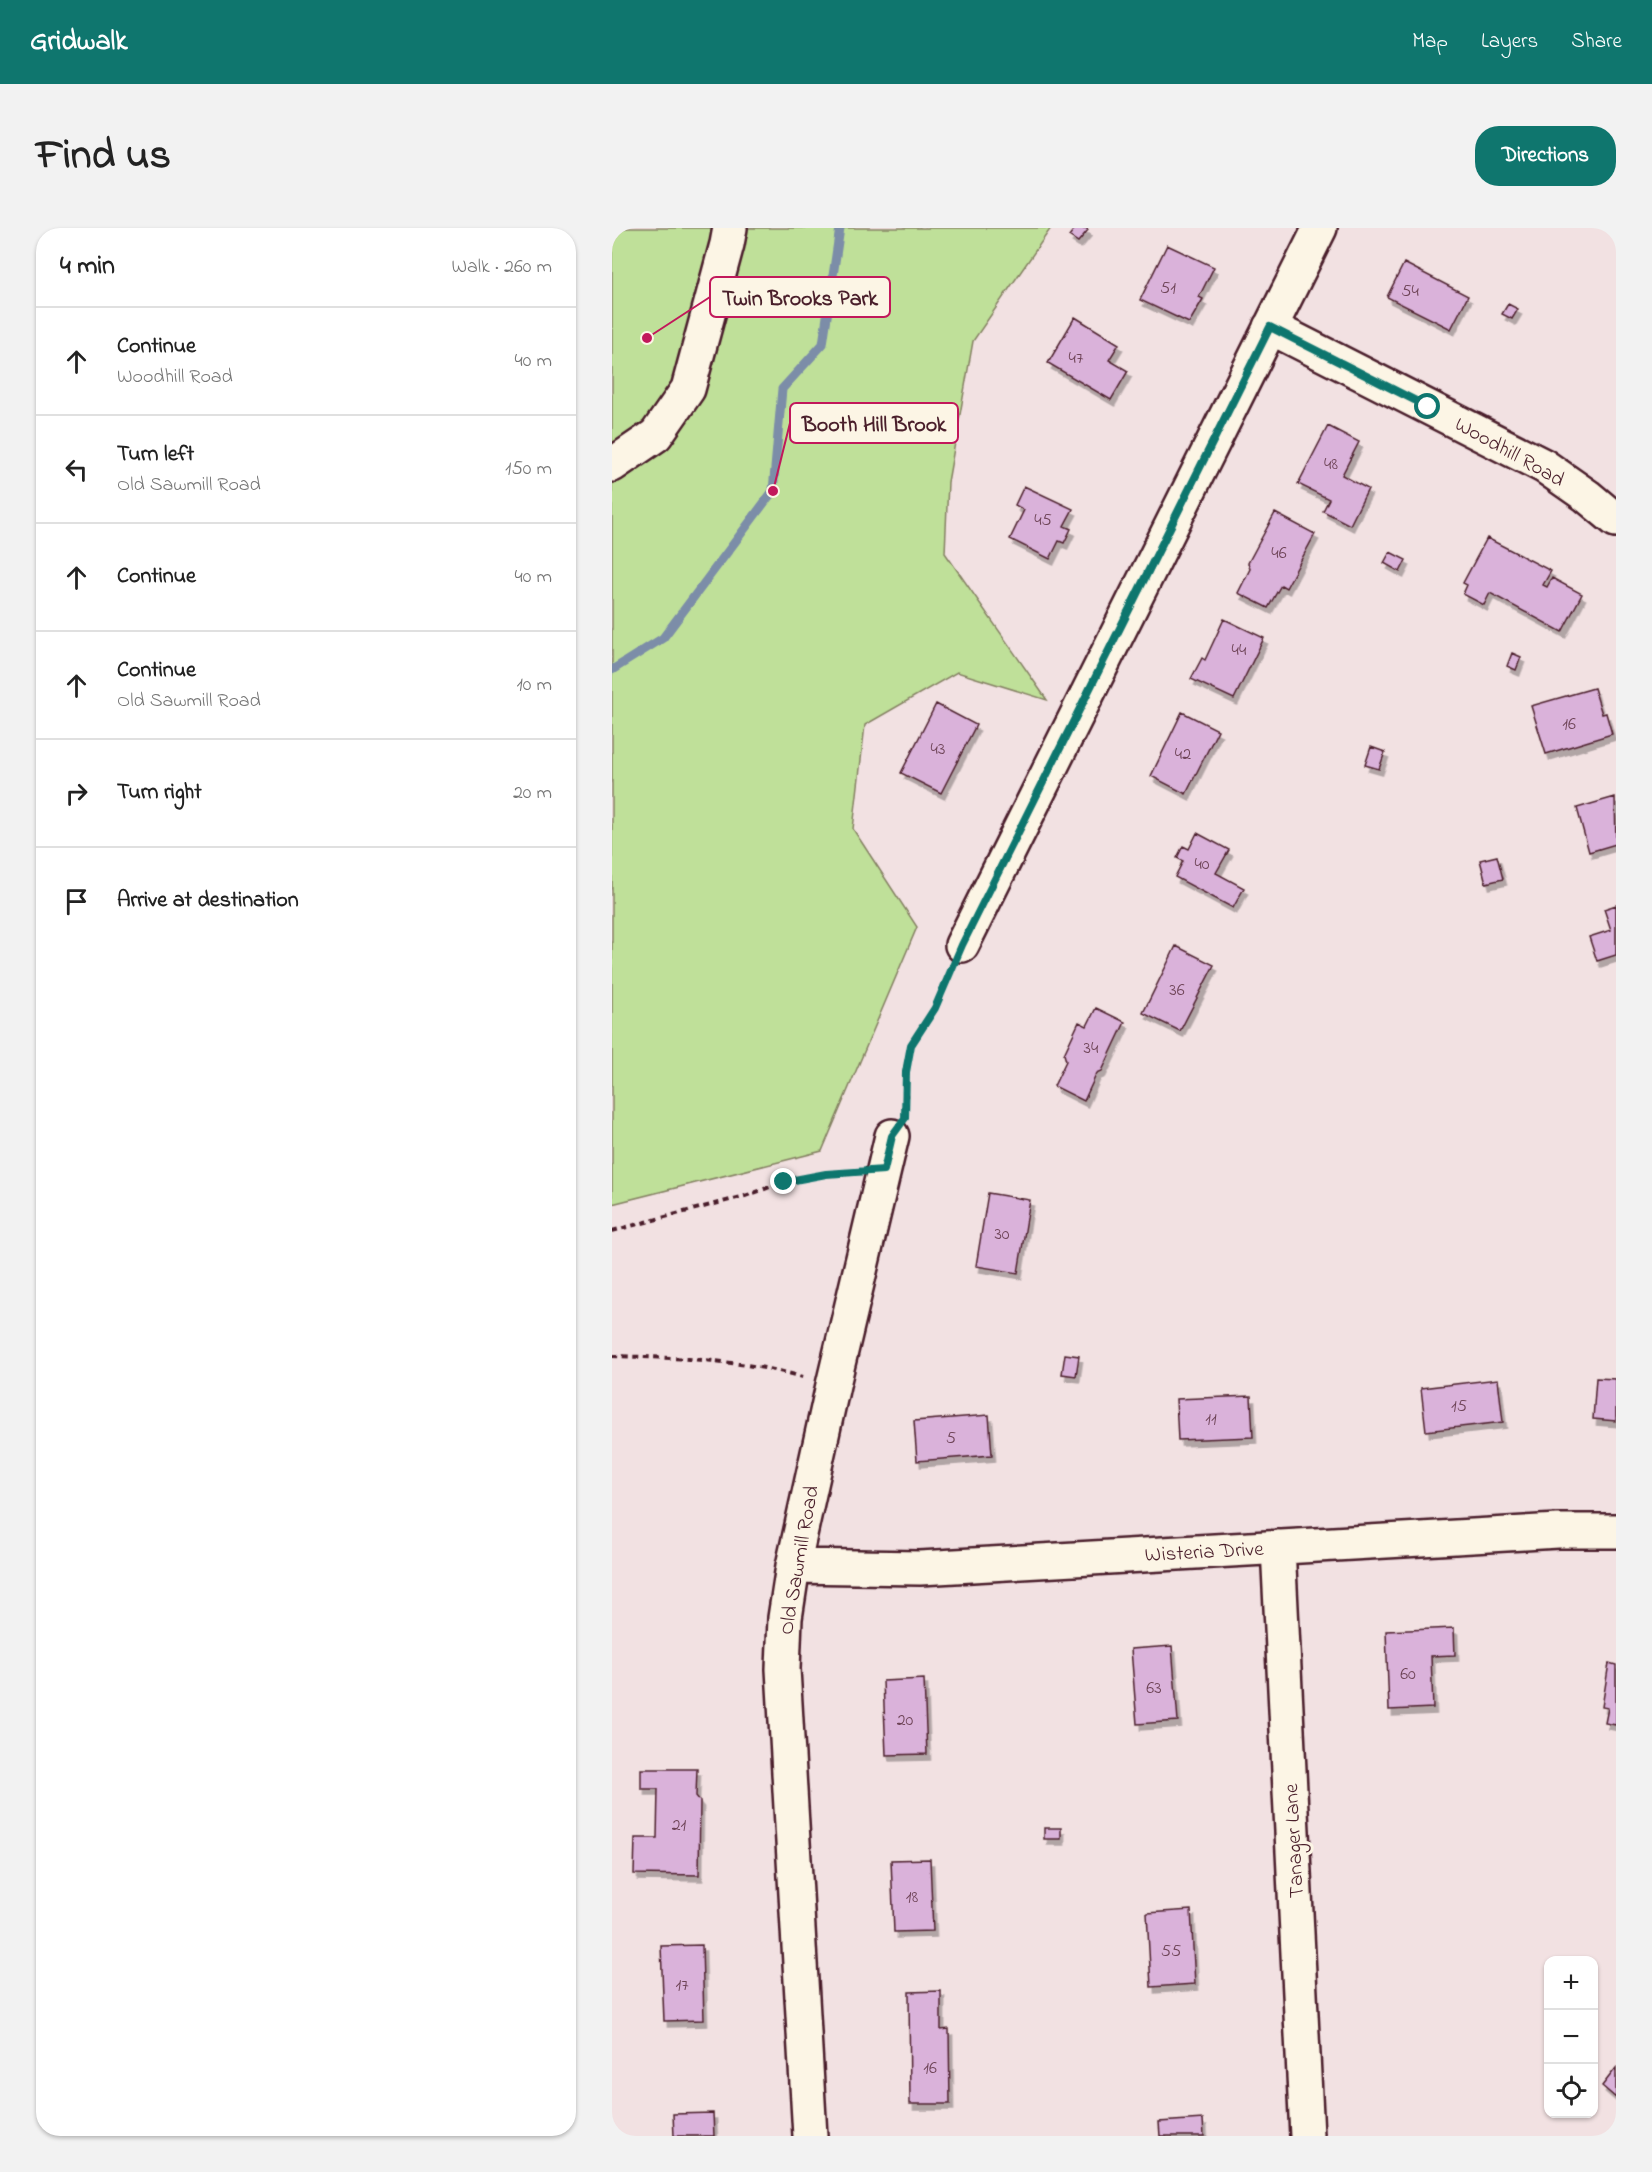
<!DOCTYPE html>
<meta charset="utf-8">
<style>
:root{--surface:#fff;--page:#f2f2f2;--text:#222;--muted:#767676;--line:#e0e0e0;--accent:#0f766e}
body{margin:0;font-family:"Indie Flower",sans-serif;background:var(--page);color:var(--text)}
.controls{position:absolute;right:18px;bottom:18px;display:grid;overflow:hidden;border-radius:12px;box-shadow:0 2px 4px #0004}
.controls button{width:54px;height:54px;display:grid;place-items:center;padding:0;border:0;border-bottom:2px solid var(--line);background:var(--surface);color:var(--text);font:30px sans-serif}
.stop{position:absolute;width:18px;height:18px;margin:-14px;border:4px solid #0f766e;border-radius:50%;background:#fff}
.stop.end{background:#0f766e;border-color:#fff;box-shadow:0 2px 6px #0008}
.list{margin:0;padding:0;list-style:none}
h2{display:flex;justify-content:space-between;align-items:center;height:78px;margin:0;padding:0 24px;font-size:26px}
h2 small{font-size:20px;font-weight:400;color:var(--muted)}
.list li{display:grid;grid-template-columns:39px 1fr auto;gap:18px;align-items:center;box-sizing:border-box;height:108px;padding:0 24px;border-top:2px solid var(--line)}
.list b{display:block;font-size:22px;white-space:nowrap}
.list p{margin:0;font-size:20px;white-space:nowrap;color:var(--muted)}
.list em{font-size:20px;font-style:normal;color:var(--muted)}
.icon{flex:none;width:33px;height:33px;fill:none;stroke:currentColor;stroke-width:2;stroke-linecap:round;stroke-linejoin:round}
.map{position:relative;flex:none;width:1004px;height:1908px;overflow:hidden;border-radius:24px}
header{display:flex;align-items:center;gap:36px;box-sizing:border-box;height:84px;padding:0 30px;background:var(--accent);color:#fff}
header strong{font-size:28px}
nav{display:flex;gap:33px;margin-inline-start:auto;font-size:21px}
.intro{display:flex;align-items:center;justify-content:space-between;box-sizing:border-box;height:144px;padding:0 36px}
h1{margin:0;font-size:42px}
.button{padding:15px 27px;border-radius:24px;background:var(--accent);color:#fff;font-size:21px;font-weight:700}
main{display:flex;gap:36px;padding:0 36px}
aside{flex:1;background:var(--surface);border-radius:24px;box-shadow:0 2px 4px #0004}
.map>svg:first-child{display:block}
.green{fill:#bfe099;stroke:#848062;stroke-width:1.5}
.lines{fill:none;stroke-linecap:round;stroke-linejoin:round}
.stream{stroke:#7b8da8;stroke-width:9}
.building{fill:#dab2da;stroke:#4a1f2b;stroke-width:1.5;filter:url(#shadow)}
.minor-casing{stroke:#4a1f2b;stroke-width:38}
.path{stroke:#4a1f2b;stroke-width:4;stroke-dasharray:6 4.5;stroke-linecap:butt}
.minor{stroke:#fcf5e5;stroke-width:33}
.route{stroke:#0f766e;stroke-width:8}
.labels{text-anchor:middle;stroke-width:6;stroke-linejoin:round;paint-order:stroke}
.number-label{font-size:18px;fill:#6e4457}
.street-label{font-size:21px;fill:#4a1f2b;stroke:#fcf5e5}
.leader{fill:none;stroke:#c2185b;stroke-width:2}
.callout-dot{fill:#c2185b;stroke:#fcf5e5;stroke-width:2}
.callout{fill:#fcf5e5;stroke:#c2185b;stroke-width:2}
.callout-label{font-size:22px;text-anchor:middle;font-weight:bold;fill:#4a1f2b}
</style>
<header>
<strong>Gridwalk</strong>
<nav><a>Map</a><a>Layers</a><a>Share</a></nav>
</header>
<div class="intro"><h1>Find us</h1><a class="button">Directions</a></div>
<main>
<aside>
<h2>4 min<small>Walk · 260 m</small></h2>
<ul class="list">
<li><svg class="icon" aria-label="ahead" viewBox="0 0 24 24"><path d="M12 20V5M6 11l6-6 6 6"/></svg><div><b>Continue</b><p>Woodhill Road</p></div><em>40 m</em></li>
<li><svg class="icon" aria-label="left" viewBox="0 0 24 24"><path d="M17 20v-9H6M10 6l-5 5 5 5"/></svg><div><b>Turn left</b><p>Old Sawmill Road</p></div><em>150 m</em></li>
<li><svg class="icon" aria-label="ahead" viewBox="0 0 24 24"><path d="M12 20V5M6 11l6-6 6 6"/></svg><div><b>Continue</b></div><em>40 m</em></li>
<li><svg class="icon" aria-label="ahead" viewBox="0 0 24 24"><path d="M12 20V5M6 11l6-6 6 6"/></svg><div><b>Continue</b><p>Old Sawmill Road</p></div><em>10 m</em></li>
<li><svg class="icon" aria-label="right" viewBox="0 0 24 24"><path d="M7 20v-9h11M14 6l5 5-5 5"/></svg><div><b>Turn right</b></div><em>20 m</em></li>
<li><svg class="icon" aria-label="arrive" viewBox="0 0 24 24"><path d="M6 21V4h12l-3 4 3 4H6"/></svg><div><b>Arrive at destination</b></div></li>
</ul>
</aside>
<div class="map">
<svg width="1004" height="1908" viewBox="0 0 1004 1908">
<defs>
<filter id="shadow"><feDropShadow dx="3.5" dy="6" stdDeviation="0" flood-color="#0004"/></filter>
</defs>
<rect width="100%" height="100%" fill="#f2e1e2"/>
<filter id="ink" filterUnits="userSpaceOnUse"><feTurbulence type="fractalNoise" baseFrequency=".0167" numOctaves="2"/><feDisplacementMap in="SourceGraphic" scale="12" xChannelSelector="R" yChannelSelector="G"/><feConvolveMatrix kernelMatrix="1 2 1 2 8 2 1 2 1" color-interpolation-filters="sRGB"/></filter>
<g filter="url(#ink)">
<path class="green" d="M 0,0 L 439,0 L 361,113 L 336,254 L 333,325 L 435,472 L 345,444 L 253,497 L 241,601 L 305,699 L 210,923 L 0,976 Z"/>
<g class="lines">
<path class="stream" d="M 0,442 L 51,410 L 161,263 L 170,161 L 211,116 L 228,0"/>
</g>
<path class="building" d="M 463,0 L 474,0 L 476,2 L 466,14 L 457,8 Z
M 555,17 L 602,39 L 587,69 L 591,71 L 577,95 L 528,72 Z
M 792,35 L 856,68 L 839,101 L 775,69 Z
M 896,76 L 906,81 L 900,91 L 890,86 Z
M 463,89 L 507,116 L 497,132 L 516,143 L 499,172 L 436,135 Z
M 716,198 L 747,214 L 730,247 L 756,261 L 738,297 L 711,283 L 717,271 L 686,256 Z
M 412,258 L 461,281 L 452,298 L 459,301 L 452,315 L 447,313 L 438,331 L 398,311 L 412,282 L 403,277 Z
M 663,285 L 703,306 L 674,360 L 669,357 L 656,380 L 626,365 L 638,341 L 636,335 Z
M 875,310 L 939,343 L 931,357 L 935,359 L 940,350 L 970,366 L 950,404 L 878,365 L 872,377 L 851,366 L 855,357 L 851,355 Z
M 778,324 L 794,332 L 788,344 L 772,335 Z
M 612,391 L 652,410 L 622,471 L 579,451 L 590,430 L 593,432 Z
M 900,425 L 909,429 L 904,442 L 895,438 Z
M 982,460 L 990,486 L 994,485 L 1000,506 L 934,526 L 919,478 Z
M 324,476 L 364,497 L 329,565 L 289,545 Z
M 570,484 L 606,502 L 574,566 L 539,548 Z
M 759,519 L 773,524 L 767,541 L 753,537 Z
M 1003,569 L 1004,616 L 977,624 L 965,580 Z
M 585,605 L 617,622 L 604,645 L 632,660 L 621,680 L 563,649 L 571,633 L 565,630 L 571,618 L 577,621 Z
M 885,628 L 891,651 L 874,655 L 868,632 Z
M 1004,677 L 1004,727 L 985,733 L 977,709 L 999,702 L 992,681 Z
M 564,718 L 602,737 L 568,803 L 531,785 Z
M 484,780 L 513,794 L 490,843 L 485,845 L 472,873 L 442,858 L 454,833 L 452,826 L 467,794 L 475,798 Z
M 376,965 L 418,972 L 406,1045 L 364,1038 Z
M 453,1126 L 467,1128 L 464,1148 L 450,1146 Z
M 984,1150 L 1004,1151 L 1004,1193 L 981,1191 Z
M 886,1151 L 891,1194 L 814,1203 L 809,1160 Z
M 639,1168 L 641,1209 L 566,1212 L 564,1171 Z
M 377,1187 L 380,1227 L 305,1233 L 302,1193 Z
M 842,1400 L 843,1427 L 819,1428 L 821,1480 L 777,1482 L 774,1403 Z
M 560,1418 L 566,1493 L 525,1496 L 519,1421 Z
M 997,1435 L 1004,1437 L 1004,1497 L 993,1495 L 996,1480 L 990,1479 Z
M 312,1451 L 315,1526 L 274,1527 L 271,1453 Z
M 29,1541 L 85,1541 L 84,1568 L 88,1573 L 87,1647 L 22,1646 L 23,1610 L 45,1610 L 46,1561 L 29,1561 Z
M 432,1600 L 449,1600 L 449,1611 L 432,1611 Z
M 318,1631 L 321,1703 L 282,1704 L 279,1632 Z
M 579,1682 L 583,1756 L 539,1759 L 535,1685 Z
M 90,1717 L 92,1792 L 52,1793 L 49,1718 Z
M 329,1763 L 329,1802 L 337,1801 L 338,1876 L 298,1876 L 297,1764 Z
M 1004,1840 L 1004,1870 L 990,1858 Z
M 101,1885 L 102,1908 L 62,1908 L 61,1886 Z
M 591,1891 L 592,1908 L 548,1908 L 547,1894 Z"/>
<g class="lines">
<g class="minor-casing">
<path id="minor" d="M 658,99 L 932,238 L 975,268 L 1004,292
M 0,237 L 44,207 L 76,161 L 115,16 L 118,0
M 350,717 L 708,0
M 666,1319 L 695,1908
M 181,1338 L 308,1340 L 946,1303 L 1004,1303
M 198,1908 L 171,1441 L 173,1390 L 181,1338 L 221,1157 L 280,908"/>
</g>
<path class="path" d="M 294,881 L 293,844 L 299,817 L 323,780 L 338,746
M 0,1003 L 133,968 L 172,954 L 214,946 L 240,944
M 0,1128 C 67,1130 126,1131 191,1149"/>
<use href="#minor" class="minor"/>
</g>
</g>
<g class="lines" filter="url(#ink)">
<path class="route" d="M 172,954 L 214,946 L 272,942 L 280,908 L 293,890 L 294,844 L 299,817 L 323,780 L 350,717 L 658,99 L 816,179"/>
</g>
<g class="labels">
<g class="number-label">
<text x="556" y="65">51</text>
<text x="798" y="68">54</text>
<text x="464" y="135">47</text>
<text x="719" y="241">48</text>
<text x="431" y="297">45</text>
<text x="667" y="330">46</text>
<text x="627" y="427">44</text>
<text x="957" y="501">16</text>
<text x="326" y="526">43</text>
<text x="571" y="531">42</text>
<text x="590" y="641">40</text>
<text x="565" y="767">36</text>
<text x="479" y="825">34</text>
<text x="390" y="1011">30</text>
<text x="847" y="1183">15</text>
<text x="599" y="1196">11</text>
<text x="339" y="1215">5</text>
<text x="796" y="1451">60</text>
<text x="542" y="1465">63</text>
<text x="293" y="1497">20</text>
<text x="67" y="1602">21</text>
<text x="300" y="1674">18</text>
<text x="559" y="1728">55</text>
<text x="70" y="1762">17</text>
<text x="318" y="1845">16</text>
</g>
<g class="street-label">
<text transform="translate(898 223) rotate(29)" y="7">Woodhill Road</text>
<text transform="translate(592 1323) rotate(-3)" y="7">Wisteria Drive</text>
<text transform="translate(186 1332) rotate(-80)" y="7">Old Sawmill Road</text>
<text transform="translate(681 1613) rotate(-93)" y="7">Tanager Lane</text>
</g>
</g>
<path class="leader" d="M35 110L98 69M161 263L178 195"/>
<g class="callout-dot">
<circle cx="35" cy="110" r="6"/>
<circle cx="161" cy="263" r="6"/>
</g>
<g class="callout">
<rect x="98" y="49" width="180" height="40" rx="6"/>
<rect x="178" y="175" width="168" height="40" rx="6"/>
</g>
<g class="callout-label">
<text x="188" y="77">Twin Brooks Park</text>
<text x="262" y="203">Booth Hill Brook</text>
</g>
</svg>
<div class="controls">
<button>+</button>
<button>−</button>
<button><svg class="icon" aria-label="locate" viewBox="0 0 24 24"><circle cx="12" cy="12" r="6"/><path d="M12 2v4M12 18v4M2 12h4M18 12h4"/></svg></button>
</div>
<div class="stop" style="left:816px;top:179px"></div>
<div class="stop end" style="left:172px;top:954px"></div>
</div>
</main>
